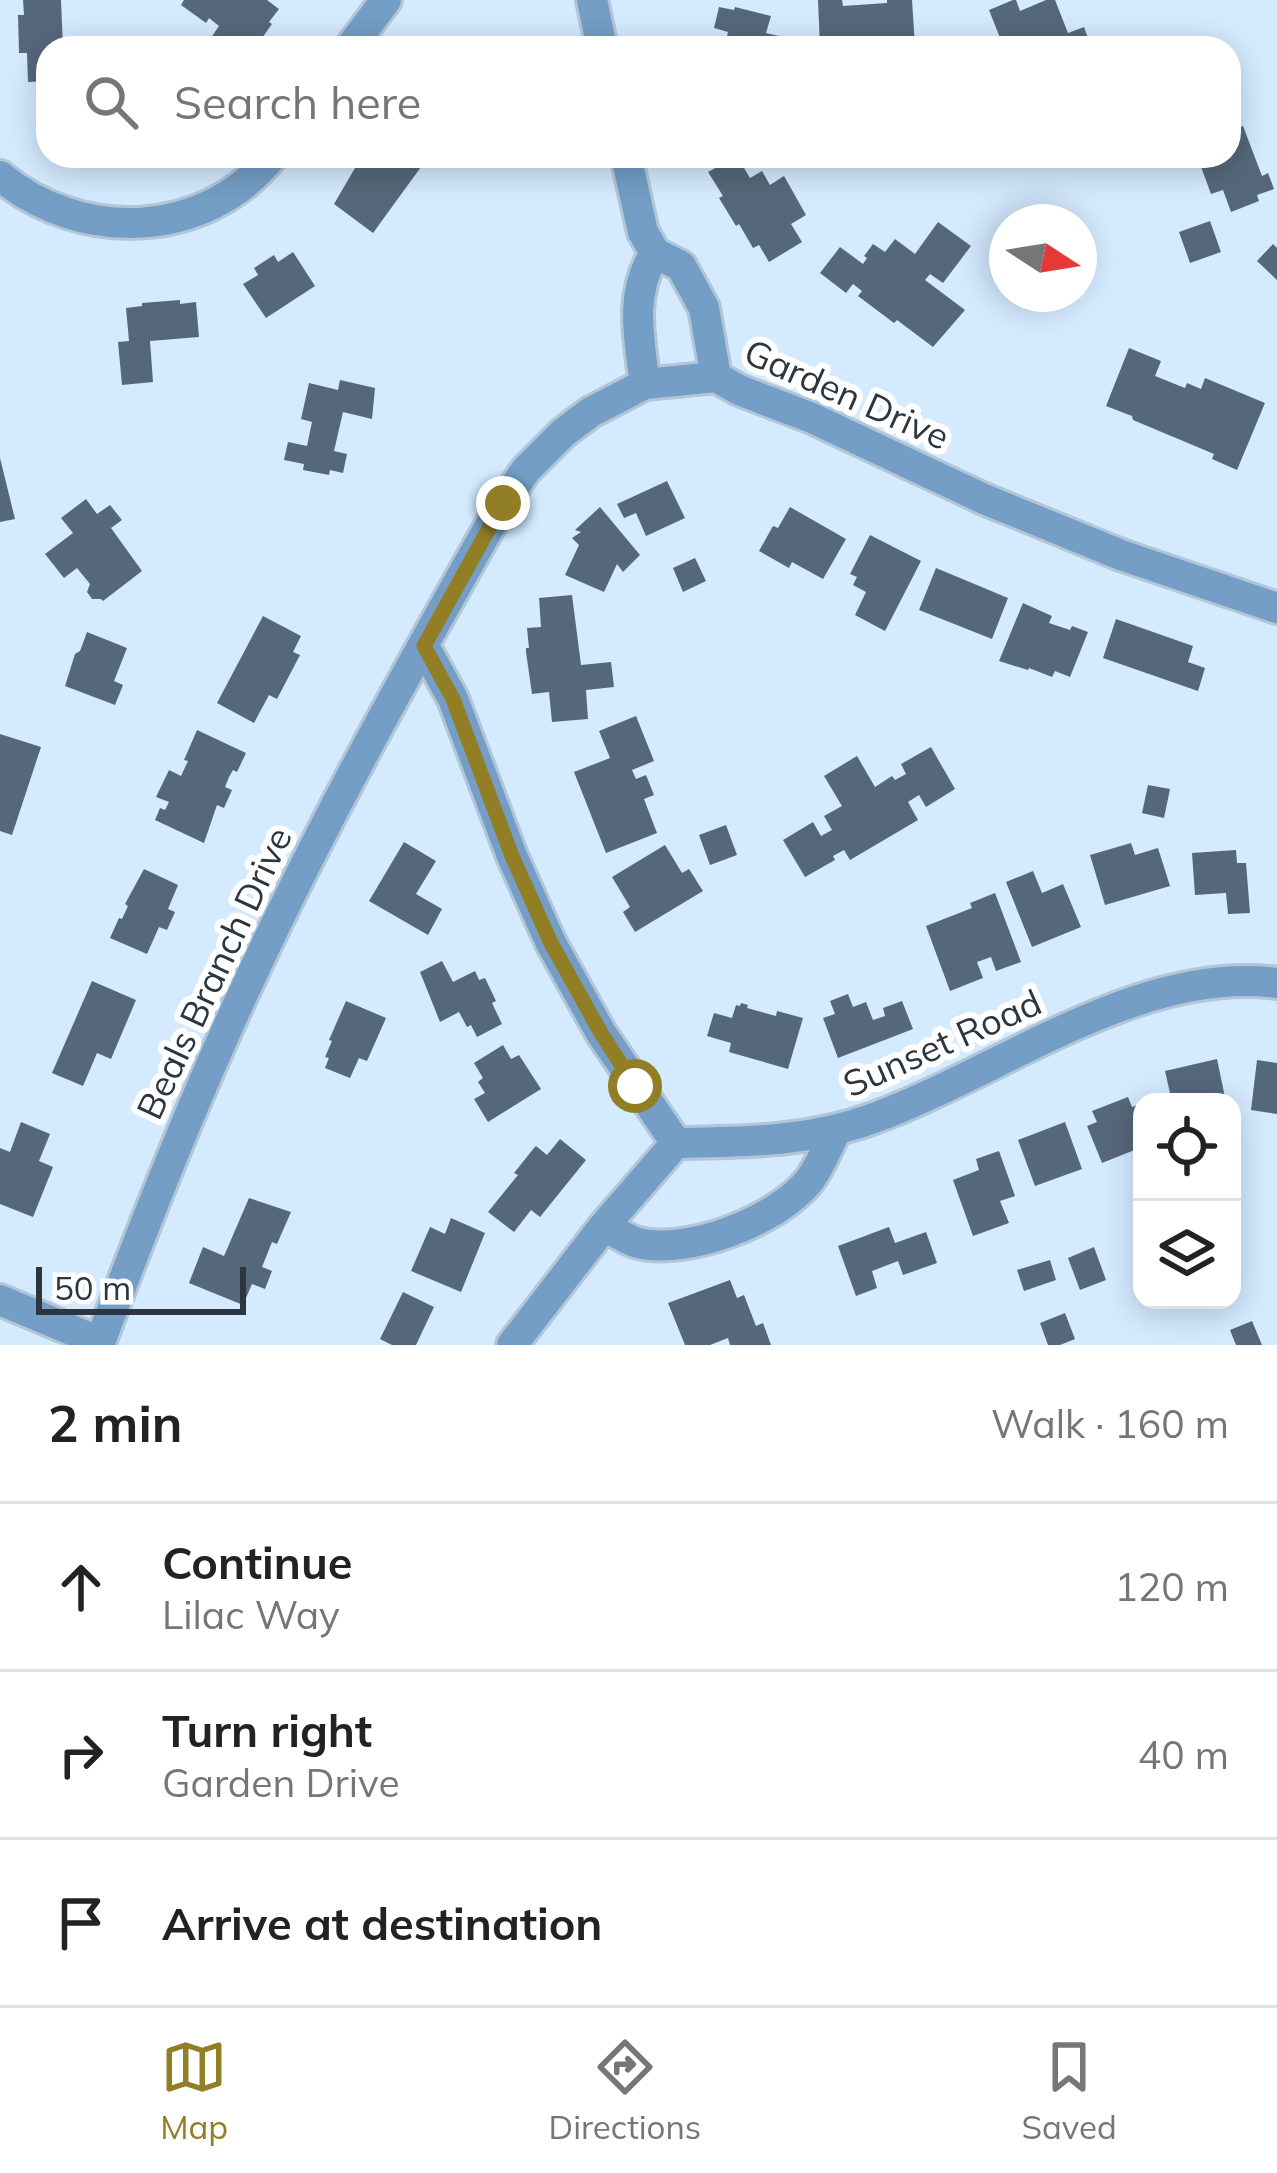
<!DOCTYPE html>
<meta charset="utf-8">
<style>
:root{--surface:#fff;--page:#f2f2f2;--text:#222;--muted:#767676;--line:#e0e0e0;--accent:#917e25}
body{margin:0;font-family:Mulish,sans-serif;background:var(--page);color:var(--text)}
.controls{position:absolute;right:36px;bottom:36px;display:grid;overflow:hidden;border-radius:24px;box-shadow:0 6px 30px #0003}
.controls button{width:108px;height:108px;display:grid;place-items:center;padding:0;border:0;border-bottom:3px solid var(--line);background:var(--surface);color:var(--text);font:60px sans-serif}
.compass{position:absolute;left:989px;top:204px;width:108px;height:108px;border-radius:50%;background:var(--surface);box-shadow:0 6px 30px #0003;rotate:102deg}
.scale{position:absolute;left:36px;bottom:30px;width:210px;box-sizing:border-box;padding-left:12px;border:6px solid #2d353e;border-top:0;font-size:33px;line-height:42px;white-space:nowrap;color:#2d353e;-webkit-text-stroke:9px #fff;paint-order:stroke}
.stop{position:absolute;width:36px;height:36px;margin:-27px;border:9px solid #917e25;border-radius:50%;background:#fff}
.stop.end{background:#917e25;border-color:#fff;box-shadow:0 3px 12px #0008}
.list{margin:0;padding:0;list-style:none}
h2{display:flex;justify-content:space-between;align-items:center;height:156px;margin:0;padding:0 48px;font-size:51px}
h2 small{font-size:39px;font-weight:400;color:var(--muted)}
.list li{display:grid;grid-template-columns:78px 1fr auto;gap:36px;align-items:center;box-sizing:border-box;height:168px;padding:0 48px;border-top:3px solid var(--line)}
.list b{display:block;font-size:45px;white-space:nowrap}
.list p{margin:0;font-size:39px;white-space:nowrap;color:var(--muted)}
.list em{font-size:39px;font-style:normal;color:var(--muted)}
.icon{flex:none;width:66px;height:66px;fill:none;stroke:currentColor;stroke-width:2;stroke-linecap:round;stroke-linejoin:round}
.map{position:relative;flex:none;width:1277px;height:1345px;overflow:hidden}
.search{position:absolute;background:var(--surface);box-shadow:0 6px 30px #0003;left:36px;right:36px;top:36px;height:132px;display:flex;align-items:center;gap:30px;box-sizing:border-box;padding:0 42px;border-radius:36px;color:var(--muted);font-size:45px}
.sheet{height:660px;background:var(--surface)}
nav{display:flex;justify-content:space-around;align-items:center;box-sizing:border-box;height:168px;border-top:3px solid var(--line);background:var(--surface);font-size:33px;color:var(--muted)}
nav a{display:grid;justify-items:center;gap:6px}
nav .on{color:var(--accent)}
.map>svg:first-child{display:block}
.building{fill:#55687a}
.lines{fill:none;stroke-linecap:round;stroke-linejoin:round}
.minor-casing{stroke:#b3c6d8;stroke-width:36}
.minor{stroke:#749ec5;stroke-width:30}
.route{stroke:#917e25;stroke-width:15}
.labels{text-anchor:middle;stroke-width:12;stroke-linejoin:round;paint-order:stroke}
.street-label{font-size:36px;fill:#2d353e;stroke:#fff}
</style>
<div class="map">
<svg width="1277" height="1345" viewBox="0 0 1277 1345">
<rect width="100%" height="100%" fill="#d4eaff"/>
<path class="building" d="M 23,0 L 61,0 L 63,48 L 48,48 L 48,81 L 28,82 L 27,53 L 19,53 L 18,15 L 24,15 Z
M 184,0 L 267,0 L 279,9 L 269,22 L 272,24 L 255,48 L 204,48 L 219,26 L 209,18 L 206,23 L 181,5 Z
M 818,0 L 842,0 L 843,6 L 887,3 L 887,0 L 912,0 L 915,46 L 820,48 Z
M 1013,0 L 1016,0 L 1020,11 L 1046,0 L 1055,0 L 1068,33 L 1084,27 L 1091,46 L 1112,38 L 1116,48 L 1004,48 L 989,10 Z
M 719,7 L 734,10 L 735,7 L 771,16 L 766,33 L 783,37 L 780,48 L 724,48 L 728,32 L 714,28 Z
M 1243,126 L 1262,176 L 1268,173 L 1274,189 L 1257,195 L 1259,201 L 1231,212 L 1223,190 L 1211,194 L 1197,156 L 1229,156 L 1229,131 Z
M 362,156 L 398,156 L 402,159 L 405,156 L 429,156 L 373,233 L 334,204 Z
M 737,156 L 750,178 L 762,171 L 770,185 L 784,176 L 806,215 L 791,224 L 802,242 L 769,262 L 759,245 L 753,248 L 739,224 L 736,226 L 719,198 L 723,196 L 708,172 Z
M 1210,221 L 1221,252 L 1190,263 L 1179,232 Z
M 938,222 L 971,246 L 943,283 L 930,274 L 925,280 L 965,310 L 933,347 L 897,320 L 894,323 L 858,296 L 862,291 L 853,284 L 846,293 L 820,273 L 840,247 L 863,264 L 867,258 L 864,256 L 873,244 L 885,252 L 895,239 L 915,254 Z
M 1273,244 L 1277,248 L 1277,280 L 1257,261 Z
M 293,252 L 315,286 L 266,318 L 243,284 L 258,275 L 254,268 L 274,255 L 278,262 Z
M 180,300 L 180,304 L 196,302 L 199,337 L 150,341 L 153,382 L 122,385 L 118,342 L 129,341 L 126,308 L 142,306 L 142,303 Z
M 1129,348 L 1161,361 L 1155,376 L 1185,388 L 1187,383 L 1201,389 L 1205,378 L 1265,403 L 1237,470 L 1212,459 L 1214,454 L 1133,420 L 1132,416 L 1106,406 Z
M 340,380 L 375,388 L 372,419 L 343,412 L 334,451 L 347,454 L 343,473 L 330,470 L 329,475 L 303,470 L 304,464 L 284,460 L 288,442 L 307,446 L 312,422 L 301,419 L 309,383 L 338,390 Z
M 0,458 L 15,519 L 0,522 Z
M 667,481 L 685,518 L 646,536 L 636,513 L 624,518 L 617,504 Z
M 86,499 L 97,514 L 110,505 L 122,520 L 111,528 L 142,571 L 103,601 L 101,599 L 92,599 L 87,592 L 90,584 L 77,568 L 64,578 L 45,554 L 73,533 L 61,518 Z
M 600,507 L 640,555 L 623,572 L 617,564 L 604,592 L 565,575 L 579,545 L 572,538 L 581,532 L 575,530 Z
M 790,507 L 846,539 L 823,579 L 792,562 L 789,568 L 759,551 L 773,526 L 778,528 Z
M 870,535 L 921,561 L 885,631 L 855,615 L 866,592 L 853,585 L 857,577 L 850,574 Z
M 695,558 L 706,581 L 683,592 L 673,568 Z
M 936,568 L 1008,598 L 992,639 L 919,610 Z
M 572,595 L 581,665 L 611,662 L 614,687 L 586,690 L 588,719 L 552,722 L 549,692 L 532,694 L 526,652 L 526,648 L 529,648 L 527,628 L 541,627 L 539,598 Z
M 1023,603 L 1052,616 L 1049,623 L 1070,630 L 1072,626 L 1088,632 L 1070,677 L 1055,671 L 1052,677 L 1029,668 L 1028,670 L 999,661 Z
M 263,616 L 301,636 L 293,652 L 300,655 L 277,699 L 269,695 L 254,723 L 217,703 Z
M 1116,619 L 1193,646 L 1188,662 L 1205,668 L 1198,691 L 1103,658 Z
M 87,632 L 127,648 L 114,681 L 123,685 L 115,705 L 65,686 L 75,654 L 80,651 Z
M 636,716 L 654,761 L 632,770 L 636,779 L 646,775 L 654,795 L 644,799 L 657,833 L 606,853 L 574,772 L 610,758 L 599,731 Z
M 197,730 L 246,753 L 237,772 L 233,770 L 229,777 L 225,787 L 232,790 L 224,808 L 217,805 L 204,843 L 155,820 L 160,808 L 165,810 L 169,802 L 156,797 L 169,770 L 181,776 L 188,761 L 184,760 Z
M 0,734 L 41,747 L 12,835 L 0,831 Z
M 931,747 L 955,789 L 926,807 L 919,795 L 908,802 L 918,820 L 850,860 L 844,850 L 833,856 L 835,860 L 805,877 L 783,840 L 813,822 L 821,836 L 832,830 L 824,816 L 842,806 L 824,776 L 857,756 L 875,787 L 892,776 L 895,780 L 906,774 L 901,764 Z
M 1148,785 L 1170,789 L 1164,818 L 1142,813 Z
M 726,825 L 737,855 L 710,865 L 699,835 Z
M 404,842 L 436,861 L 416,894 L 442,909 L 428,935 L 369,901 Z
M 1131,843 L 1135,855 L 1158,848 L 1170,886 L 1105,905 L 1090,855 Z
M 665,845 L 682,873 L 689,869 L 703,891 L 635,932 L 623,912 L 630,907 L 612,877 Z
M 1236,850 L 1237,863 L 1246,863 L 1250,913 L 1228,914 L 1226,893 L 1195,895 L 1192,853 Z
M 144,869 L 178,885 L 168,909 L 175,912 L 167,930 L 159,927 L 147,954 L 110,938 L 119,918 L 122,919 L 128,906 L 125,904 Z
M 1033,871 L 1042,893 L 1063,884 L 1081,927 L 1032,947 L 1006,882 Z
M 995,893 L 1021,962 L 996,971 L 991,957 L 977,962 L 983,978 L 950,991 L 926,926 L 972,908 L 970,903 Z
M 442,961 L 453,982 L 475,971 L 479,980 L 485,978 L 496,1001 L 492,1003 L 502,1024 L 477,1037 L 471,1025 L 467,1027 L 459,1012 L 440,1022 L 420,972 Z
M 92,981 L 136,1000 L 111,1059 L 97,1053 L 83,1086 L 52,1073 Z
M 848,994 L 853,1007 L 866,1002 L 873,1020 L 885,1016 L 883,1008 L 902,1001 L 913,1029 L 838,1058 L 823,1018 L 835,1014 L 830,1001 Z
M 346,1001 L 386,1018 L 367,1061 L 359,1058 L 350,1078 L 325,1068 L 329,1058 L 325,1057 L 332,1041 L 329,1040 Z
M 741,1003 L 748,1005 L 747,1008 L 776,1016 L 777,1011 L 803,1018 L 788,1069 L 729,1052 L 731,1043 L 707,1036 L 714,1013 L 732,1018 L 736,1005 L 740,1006 Z
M 503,1045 L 511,1059 L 519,1055 L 541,1089 L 488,1122 L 474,1099 L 485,1093 L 478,1082 L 483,1078 L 474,1063 Z
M 1217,1059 L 1226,1102 L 1172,1102 L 1165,1071 Z
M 1257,1060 L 1277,1063 L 1277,1114 L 1251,1110 Z
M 1128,1097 L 1132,1107 L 1142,1103 L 1142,1147 L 1102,1163 L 1087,1126 L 1097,1122 L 1092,1111 Z
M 21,1122 L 50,1134 L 39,1161 L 53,1167 L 33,1217 L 0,1204 L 0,1148 L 10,1152 Z
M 1065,1122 L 1082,1169 L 1035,1186 L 1018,1140 Z
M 560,1139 L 586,1160 L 540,1217 L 531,1210 L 514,1232 L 488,1212 L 518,1175 L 514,1173 L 534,1148 L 536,1146 L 547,1155 Z
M 999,1151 L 1015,1196 L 1000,1201 L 1009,1223 L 973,1236 L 953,1180 L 979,1170 L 976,1159 Z
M 249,1198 L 291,1212 L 277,1244 L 272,1242 L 262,1267 L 272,1271 L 265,1289 L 252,1284 L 243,1305 L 189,1283 L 203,1247 L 224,1256 Z
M 451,1218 L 485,1233 L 461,1292 L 411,1271 L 430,1227 L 445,1234 Z
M 889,1227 L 895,1243 L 926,1232 L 937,1263 L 903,1275 L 898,1261 L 872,1271 L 877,1288 L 856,1296 L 838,1246 Z
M 1094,1247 L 1106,1280 L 1080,1290 L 1068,1258 Z
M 1050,1260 L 1056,1280 L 1024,1291 L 1017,1270 Z
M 730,1280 L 737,1298 L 744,1295 L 756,1326 L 763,1323 L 771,1345 L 730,1345 L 728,1338 L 710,1345 L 685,1345 L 668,1303 Z
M 403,1292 L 434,1307 L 416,1345 L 392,1345 L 380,1339 Z
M 1065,1313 L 1075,1339 L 1060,1345 L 1048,1345 L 1040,1323 Z
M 1252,1321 L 1262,1345 L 1236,1345 L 1230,1330 Z"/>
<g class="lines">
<g class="minor-casing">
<path id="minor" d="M 592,0 L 602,48
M 350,48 L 386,0
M 626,156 L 643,232 L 655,253 L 681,266 L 704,308 L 716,377
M 0,176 C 80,243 205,240 272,156
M 645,384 C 639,338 629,294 655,253
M 424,646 L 453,699 L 512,856 L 551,943 L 601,1033 L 676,1143
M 604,1226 C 615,1231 627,1240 638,1243 C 689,1255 776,1221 809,1181 C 820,1167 827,1147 836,1131
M 0,1300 L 100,1342
M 99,1345 C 145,1222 193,1100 249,981 C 325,817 414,660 503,503 L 526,470 L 563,433 L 591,412 L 645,384 L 716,377 L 739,390 L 812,418 L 984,499 L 1121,555 L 1277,608
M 512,1345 L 604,1226 L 676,1143 C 744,1142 809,1142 874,1118 C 1000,1072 1139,965 1277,983"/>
</g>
<use href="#minor" class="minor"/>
</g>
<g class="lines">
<path class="route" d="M 503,503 L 424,646 L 453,699 L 512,856 L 551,943 L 601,1033 L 635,1086"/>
</g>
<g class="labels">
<g class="street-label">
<text transform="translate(847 394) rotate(24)" y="13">Garden Drive</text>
<text transform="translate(214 973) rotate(-65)" y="13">Beals Branch Drive</text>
<text transform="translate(942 1043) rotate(-24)" y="13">Sunset Road</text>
</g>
</g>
</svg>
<div class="controls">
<button><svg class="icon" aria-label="locate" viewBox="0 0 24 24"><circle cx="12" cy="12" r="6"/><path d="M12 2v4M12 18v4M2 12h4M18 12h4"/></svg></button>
<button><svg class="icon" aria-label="layers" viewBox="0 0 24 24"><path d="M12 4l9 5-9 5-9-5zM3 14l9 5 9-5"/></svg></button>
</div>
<svg class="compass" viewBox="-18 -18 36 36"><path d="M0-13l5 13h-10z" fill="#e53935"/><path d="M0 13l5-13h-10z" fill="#767676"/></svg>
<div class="scale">50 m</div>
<div class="stop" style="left:635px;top:1086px"></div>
<div class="stop end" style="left:503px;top:503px"></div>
<div class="search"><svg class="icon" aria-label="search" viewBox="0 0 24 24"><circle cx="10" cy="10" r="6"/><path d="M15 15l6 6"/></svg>Search here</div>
</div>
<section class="sheet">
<h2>2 min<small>Walk · 160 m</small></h2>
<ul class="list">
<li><svg class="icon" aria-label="ahead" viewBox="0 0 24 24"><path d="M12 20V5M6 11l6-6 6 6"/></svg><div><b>Continue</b><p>Lilac Way</p></div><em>120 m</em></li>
<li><svg class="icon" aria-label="right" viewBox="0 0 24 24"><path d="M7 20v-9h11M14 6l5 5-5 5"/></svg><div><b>Turn right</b><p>Garden Drive</p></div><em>40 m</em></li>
<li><svg class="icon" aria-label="arrive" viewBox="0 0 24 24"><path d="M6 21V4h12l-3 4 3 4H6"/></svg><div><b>Arrive at destination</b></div></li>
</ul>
</section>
<nav>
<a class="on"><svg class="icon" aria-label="map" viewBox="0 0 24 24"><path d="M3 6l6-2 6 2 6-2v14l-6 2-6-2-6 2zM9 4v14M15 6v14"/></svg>Map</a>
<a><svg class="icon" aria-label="directions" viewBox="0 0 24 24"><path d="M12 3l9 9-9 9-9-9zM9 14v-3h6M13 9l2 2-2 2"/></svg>Directions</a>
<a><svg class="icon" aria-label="saved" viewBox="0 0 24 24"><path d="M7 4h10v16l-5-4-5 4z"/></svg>Saved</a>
</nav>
